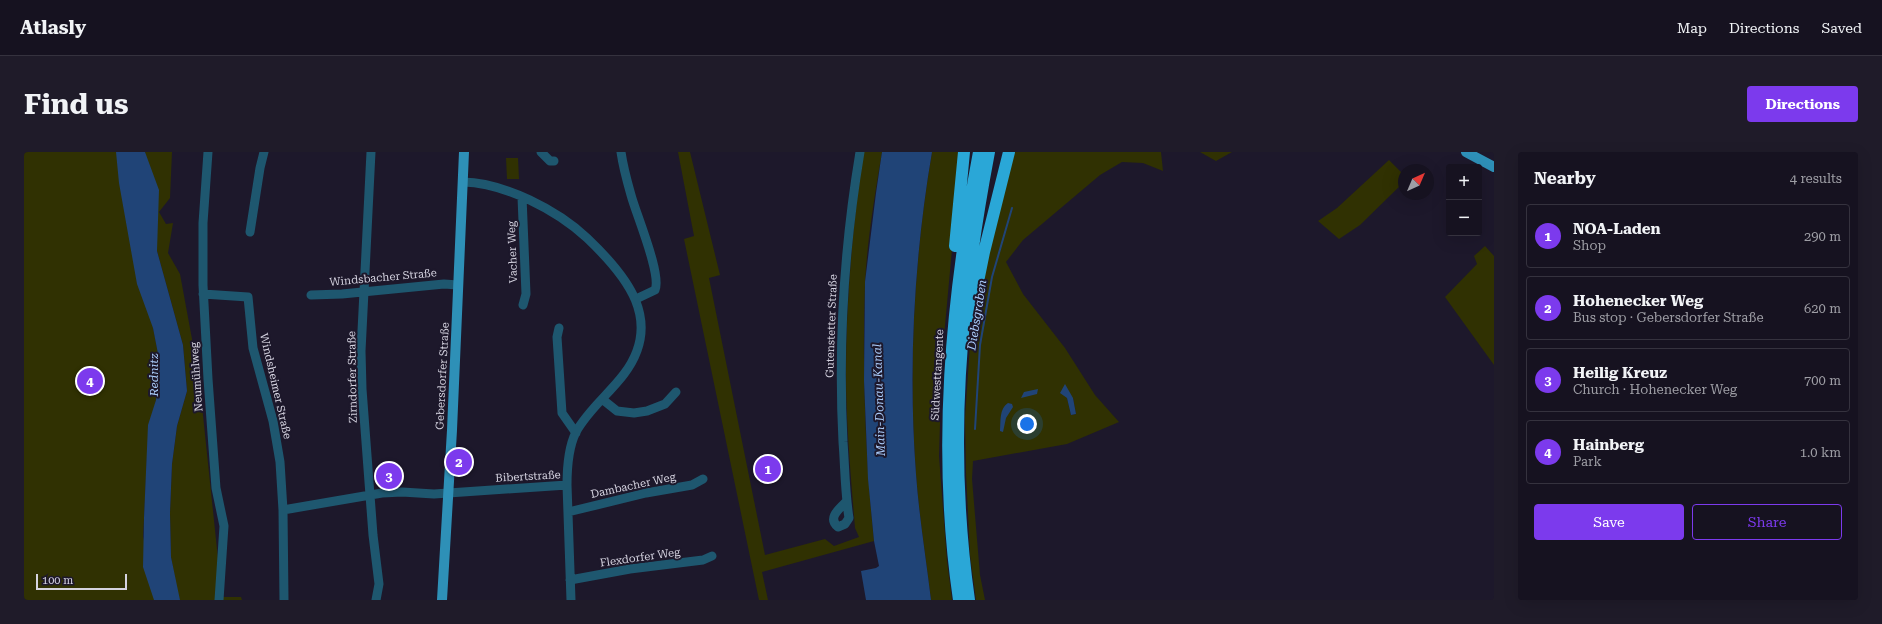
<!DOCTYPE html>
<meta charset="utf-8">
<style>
:root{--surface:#161220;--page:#1f1b29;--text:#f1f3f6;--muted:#9e9ea5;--line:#35323e;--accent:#7c3aed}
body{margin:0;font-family:"Roboto Serif",serif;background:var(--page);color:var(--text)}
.controls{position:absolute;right:12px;top:12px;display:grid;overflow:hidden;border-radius:4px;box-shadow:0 4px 16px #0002}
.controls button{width:36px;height:36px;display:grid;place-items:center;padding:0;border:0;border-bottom:1px solid var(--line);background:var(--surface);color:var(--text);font:20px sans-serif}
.compass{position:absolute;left:1374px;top:12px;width:36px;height:36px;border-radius:50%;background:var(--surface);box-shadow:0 4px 16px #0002;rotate:44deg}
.scale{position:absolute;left:12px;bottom:10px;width:91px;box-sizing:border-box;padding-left:4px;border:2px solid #d5d3e0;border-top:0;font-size:11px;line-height:14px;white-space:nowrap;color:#d5d3e0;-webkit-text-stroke:3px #1d182b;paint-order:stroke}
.you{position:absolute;left:1003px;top:272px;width:14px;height:14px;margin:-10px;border:3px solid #fff;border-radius:50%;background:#1a73e8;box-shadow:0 0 0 6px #1a73e833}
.badge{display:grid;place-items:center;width:26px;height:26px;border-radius:50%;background:var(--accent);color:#fff;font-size:13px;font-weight:700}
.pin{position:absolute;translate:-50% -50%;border:2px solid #fff;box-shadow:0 1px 4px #0006}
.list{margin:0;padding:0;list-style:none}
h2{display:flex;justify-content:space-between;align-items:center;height:52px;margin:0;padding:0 16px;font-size:17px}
h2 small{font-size:13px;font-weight:400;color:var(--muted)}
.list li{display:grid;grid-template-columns:26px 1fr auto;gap:12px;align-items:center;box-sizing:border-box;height:64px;margin:0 8px 8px;padding:0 8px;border:1px solid var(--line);border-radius:4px}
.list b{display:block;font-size:15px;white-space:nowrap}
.list p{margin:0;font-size:13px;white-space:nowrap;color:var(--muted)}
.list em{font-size:13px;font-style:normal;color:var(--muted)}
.actions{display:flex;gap:8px;padding:12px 16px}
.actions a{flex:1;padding:9px 0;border:1px solid var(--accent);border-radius:4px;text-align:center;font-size:14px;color:var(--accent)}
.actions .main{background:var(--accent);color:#fff}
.map{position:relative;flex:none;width:1470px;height:448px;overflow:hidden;border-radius:4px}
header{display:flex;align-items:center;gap:24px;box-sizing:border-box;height:56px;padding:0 20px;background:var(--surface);border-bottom:1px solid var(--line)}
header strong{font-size:19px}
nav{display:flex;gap:22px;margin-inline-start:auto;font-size:14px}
.intro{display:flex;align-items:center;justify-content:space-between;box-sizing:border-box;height:96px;padding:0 24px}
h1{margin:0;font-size:28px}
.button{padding:10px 18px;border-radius:4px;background:var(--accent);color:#fff;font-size:14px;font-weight:700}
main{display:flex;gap:24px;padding:0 24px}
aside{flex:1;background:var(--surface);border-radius:4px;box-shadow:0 4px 16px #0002}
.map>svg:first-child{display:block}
.green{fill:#303102;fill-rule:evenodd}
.water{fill:#204477}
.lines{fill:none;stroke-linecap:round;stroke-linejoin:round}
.stream{stroke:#204477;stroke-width:2}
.minor{stroke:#1e576f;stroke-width:9}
.major{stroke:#2e90b7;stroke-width:10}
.highway{stroke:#2aa7d7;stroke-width:12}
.labels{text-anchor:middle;stroke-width:4;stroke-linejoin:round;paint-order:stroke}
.street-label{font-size:11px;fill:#d5d3e0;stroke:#1d182b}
.water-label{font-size:12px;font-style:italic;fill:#aacbfa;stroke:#1d182b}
</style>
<header>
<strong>Atlasly</strong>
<nav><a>Map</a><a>Directions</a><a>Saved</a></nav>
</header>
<div class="intro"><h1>Find us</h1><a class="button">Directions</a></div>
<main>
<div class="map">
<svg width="1470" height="448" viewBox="0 0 1470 448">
<rect width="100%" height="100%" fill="#1d182b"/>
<path class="green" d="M 0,0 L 96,0 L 135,207 L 132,248 L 123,305 L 120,367 L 119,384 L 132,448 L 0,448 Z
M 121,0 L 148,0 L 146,46 L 135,60 L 142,72 L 149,71 L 144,101 L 156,122 L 175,225 L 198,445 L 217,445 L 218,448 L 156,448 L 154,443 L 147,405 L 146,361 L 148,312 L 153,274 L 163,239 L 159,193 L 133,99 L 133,70 Z
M 654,0 L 666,0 L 696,123 L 685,126 L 741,403 L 801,387 L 810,394 L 835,385 L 831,376 C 827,325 822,273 822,221 C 822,147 829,73 839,0 L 858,0 C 851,42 843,89 841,132 C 838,218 841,303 850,389 L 738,420 L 744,448 L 735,448 L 660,87 L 670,84 Z
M 908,0 L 937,0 L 918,206 L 915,304 L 923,409 L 928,448 L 907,448 C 902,406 895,364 892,322 C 884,215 890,106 908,0 Z
M 988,0 L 1137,0 L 1139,19 L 1119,11 L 1098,10 L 1076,23 L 999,88 L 982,110 L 999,142 L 1041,196 L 1071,243 L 1095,270 L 1043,292 L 949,309 L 948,327 L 956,423 L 961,448 L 952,448 L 946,403 L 942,321 L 941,266 L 946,192 L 951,158 ZM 1043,246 L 1049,246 L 1052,262 L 1047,263 Z
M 1176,0 L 1208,0 L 1192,9 Z
M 482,6 L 494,6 L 495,27 L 483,27 Z
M 1365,8 L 1380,23 L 1380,30 L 1336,73 L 1315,87 L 1294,69 L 1313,56 Z
M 1461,94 L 1470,104 L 1470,213 L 1421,145 L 1453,112 L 1450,104 Z"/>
<path class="water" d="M 92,0 L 121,0 L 135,38 L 133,99 L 159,193 L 163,239 L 153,274 L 148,312 L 146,361 L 147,405 L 156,448 L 130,448 L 119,415 L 120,366 L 124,273 L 132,248 L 135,207 L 129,176 L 113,132 L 95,31 Z
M 858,0 L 908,0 C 890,106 884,215 892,322 C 895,364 902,406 907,448 L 842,448 L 837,419 L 852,416 L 855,414 L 850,389 L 844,327 L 840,228 L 841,130 L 852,41 Z
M 1041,232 L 1049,246 L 1052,262 L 1047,263 L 1043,246 L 1036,241 Z
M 1014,237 L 1013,242 L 997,246 L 1000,240 Z
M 984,251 L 988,252 L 989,255 L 982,266 L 979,280 L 976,279 C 977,269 975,257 984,251 Z"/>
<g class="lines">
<path class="stream" d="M 951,277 L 956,193 L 968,125 L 988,56"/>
<path class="minor" d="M 184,0 L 179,71 L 179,133 L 184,227 L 192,336 L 200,374 L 195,448
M 347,0 L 337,199 L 338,237 L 349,383 L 355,432 L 352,448
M 517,0 L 526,9 L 530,9
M 597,0 C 599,14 603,29 607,43 C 612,62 638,123 631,138 L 612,147
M 439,30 C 481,31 533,58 563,86 C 603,124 640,169 600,222 C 585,242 564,258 552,280 C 544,296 543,316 543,333
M 498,45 L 502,142 L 499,153
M 226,80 L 236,16 L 240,0
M 179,142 L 224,145 L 229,196 L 249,269 L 256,310 L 259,358 L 260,448
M 287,143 L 318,142 L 420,132 L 434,133
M 535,176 L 533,185 L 538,261 L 552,281
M 578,247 L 593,259 L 610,261 L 623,259 L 641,252 L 652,240
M 823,349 C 815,357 803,366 814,375 L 821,372 L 825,366 C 821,341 821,316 819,290 C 814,193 820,96 836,0
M 259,358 L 358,341 L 378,340 L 410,342 L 543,333 L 547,448
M 544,360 L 622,341 L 668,333 L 679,327
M 546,428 L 606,417 L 679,408 L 688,404"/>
<path class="major" d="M 1442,0 L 1470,15
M 418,448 L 428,278 L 440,0"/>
<path class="highway" d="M 931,94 L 940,0
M 947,164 L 960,100 L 985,0
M 935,448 C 913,297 927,149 955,0
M 945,448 C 923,293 936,153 965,0"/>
</g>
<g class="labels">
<g class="street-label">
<text transform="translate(488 100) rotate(-92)" y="4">Vacher Weg</text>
<text transform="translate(359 125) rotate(-5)" y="4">Windsbacher Straße</text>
<text transform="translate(807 174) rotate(-88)" y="4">Gutenstetter Straße</text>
<text transform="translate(913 223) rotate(-87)" y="4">Südwesttangente</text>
<text transform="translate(418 224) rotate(-87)" y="4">Gebersdorfer Straße</text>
<text transform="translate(172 225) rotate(-94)" y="4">Neumühlweg</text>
<text transform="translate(328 225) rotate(-91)" y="4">Zirndorfer Straße</text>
<text transform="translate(252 234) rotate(77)" y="4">Windsheimer Straße</text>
<text transform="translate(504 324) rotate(-3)" y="4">Bibertstraße</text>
<text transform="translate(609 333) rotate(-12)" y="4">Dambacher Weg</text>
<text transform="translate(616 405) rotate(-8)" y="4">Flexdorfer Weg</text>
</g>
<g class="water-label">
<text transform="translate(953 163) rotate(-81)" y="4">Diebsgraben</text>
<text transform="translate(130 223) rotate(-90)" y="4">Rednitz</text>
<text transform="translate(855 248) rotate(-92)" y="4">Main-Donau-Kanal</text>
</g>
</g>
</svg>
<div class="controls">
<button>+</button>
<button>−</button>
</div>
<svg class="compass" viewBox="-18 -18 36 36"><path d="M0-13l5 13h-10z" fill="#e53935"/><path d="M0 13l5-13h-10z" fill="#9e9ea5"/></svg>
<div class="scale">100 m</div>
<div class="you"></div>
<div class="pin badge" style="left:744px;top:317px">1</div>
<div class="pin badge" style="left:435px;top:310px">2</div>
<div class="pin badge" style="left:365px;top:324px">3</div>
<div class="pin badge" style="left:66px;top:229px">4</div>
</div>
<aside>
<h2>Nearby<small>4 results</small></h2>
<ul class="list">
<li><span class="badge">1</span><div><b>NOA-Laden</b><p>Shop</p></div><em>290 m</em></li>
<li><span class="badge">2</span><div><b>Hohenecker Weg</b><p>Bus stop · Gebersdorfer Straße</p></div><em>620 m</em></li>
<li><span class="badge">3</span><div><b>Heilig Kreuz</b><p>Church · Hohenecker Weg</p></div><em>700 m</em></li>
<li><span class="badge">4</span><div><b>Hainberg</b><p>Park</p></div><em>1.0 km</em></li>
</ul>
<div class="actions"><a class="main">Save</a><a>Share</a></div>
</aside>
</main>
